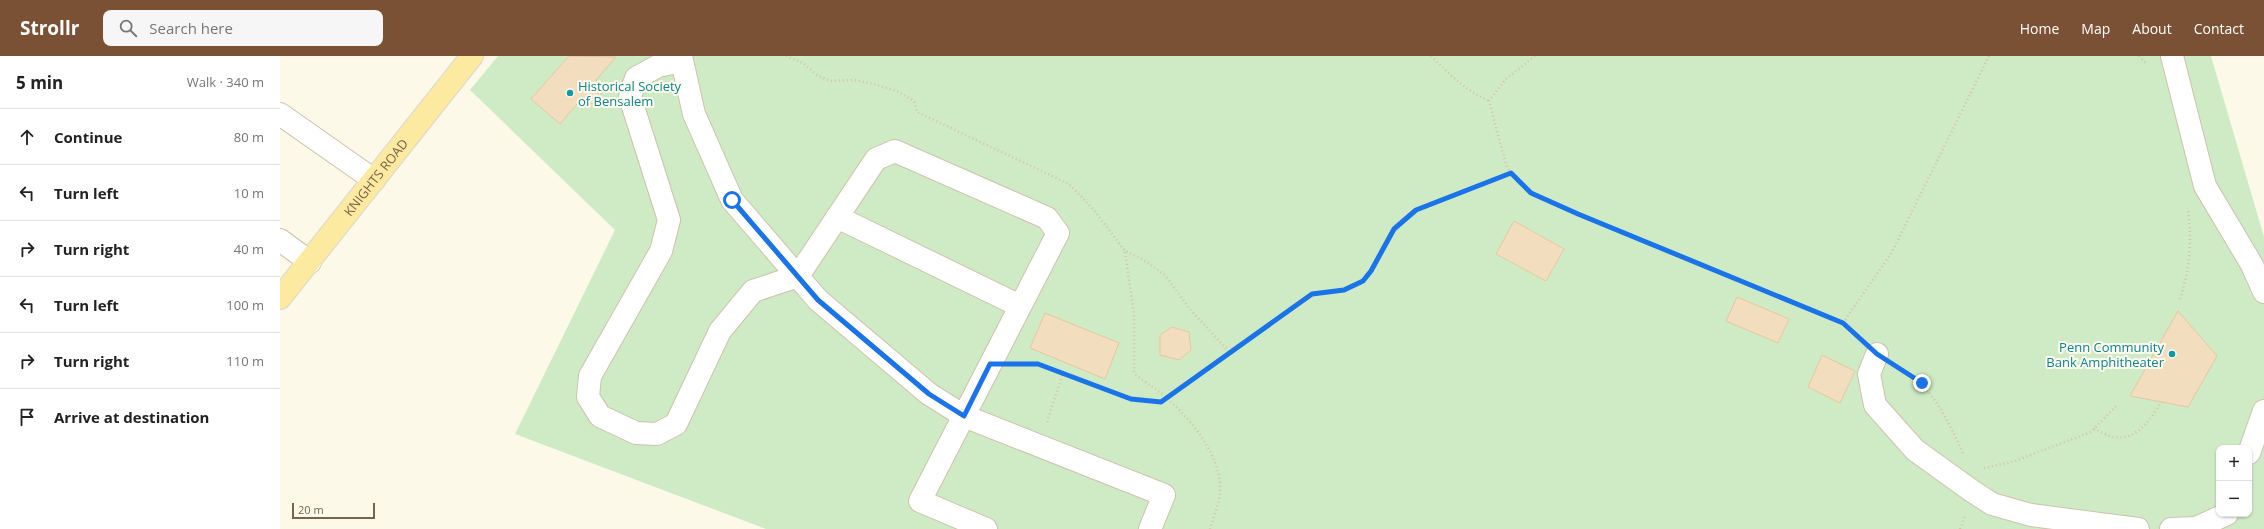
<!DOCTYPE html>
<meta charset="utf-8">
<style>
:root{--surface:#fff;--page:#f6f6f6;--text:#222;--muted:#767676;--line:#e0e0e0;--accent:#7b5135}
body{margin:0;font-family:"Open Sans",sans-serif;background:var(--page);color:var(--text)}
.controls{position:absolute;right:12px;bottom:12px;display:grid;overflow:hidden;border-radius:8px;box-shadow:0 1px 3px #0004}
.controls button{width:36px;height:36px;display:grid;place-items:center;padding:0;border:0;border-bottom:1px solid var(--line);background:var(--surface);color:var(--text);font:20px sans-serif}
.scale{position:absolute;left:12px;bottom:10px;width:83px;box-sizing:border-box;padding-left:4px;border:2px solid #78634b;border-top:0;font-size:11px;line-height:14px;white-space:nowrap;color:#78634b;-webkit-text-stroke:3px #fffcef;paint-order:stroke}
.stop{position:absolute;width:12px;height:12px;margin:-9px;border:3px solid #1a73e8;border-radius:50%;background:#fff}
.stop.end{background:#1a73e8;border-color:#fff;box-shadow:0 1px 4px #0008}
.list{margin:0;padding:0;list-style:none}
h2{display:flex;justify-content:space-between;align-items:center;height:52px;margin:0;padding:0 16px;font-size:17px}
h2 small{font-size:13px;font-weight:400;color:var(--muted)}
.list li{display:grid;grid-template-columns:26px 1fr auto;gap:12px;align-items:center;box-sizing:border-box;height:56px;padding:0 16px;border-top:1px solid var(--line)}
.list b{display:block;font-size:15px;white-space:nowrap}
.list em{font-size:13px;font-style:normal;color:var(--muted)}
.icon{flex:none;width:22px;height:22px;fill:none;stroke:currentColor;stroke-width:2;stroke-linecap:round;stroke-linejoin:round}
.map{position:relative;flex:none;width:1984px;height:473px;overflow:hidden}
header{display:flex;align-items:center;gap:24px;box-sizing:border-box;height:56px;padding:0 20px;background:var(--accent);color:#fff}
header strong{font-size:19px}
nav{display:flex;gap:22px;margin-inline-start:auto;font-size:14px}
.search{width:280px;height:36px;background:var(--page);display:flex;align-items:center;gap:10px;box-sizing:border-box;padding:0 14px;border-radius:8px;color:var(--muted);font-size:15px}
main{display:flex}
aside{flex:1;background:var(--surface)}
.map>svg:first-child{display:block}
.green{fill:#ceebc6;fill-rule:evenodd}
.building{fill:#f3ddbf;stroke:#e6c79f}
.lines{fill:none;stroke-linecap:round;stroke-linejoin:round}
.minor-casing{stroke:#cfc2ad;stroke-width:24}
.major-casing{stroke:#dcd6d0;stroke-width:24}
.path{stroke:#d8c1a2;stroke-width:2.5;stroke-dasharray:1 3;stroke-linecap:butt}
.minor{stroke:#fff;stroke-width:22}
.major{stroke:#fceaa0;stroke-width:22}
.route{stroke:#1a73e8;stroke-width:5}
.culture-dot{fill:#0f9aa8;stroke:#fffcef;stroke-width:1.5}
.labels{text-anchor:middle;stroke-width:4;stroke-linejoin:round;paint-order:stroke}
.culture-label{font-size:13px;fill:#0d838f;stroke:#fffcef;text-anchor:start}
.street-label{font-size:13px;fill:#78634b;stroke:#fffcef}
</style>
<header>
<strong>Strollr</strong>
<div class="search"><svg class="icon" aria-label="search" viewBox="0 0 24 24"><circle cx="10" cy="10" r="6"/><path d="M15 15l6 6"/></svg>Search here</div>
<nav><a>Home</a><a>Map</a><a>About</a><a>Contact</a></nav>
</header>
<main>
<aside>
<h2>5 min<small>Walk · 340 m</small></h2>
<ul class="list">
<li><svg class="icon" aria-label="ahead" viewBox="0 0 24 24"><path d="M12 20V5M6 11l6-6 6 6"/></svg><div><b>Continue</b></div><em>80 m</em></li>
<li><svg class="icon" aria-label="left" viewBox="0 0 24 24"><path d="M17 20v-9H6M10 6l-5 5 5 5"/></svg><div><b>Turn left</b></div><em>10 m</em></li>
<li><svg class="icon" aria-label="right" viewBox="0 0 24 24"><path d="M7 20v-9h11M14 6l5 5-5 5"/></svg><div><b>Turn right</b></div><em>40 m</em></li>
<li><svg class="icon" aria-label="left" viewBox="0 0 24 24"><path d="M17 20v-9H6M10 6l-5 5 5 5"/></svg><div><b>Turn left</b></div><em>100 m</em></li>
<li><svg class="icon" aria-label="right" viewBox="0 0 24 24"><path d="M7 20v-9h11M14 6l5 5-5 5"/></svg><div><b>Turn right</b></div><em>110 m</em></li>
<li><svg class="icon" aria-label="arrive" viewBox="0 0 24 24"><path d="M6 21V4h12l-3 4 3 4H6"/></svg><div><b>Arrive at destination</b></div></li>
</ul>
</aside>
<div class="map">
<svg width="1984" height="473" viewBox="0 0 1984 473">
<rect width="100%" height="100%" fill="#fdf9e8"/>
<path class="green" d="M 218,0 L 1931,0 L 1984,181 L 1984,473 L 486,473 L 235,378 L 335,174 L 190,34 ZM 1939,392 L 1969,392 L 1969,458 L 1939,458 Z"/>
<path class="building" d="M 289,0 L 336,1 L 316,24 L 326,32 L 312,48 L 303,41 L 280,68 L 251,43 Z
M 1234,165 L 1284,193 L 1266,225 L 1216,198 Z
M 1457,241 L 1509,263 L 1498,287 L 1446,265 Z
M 1898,255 L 1937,300 L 1908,351 L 1850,340 Z
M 765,257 L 839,287 L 825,323 L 750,292 Z
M 892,271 L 909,276 L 911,294 L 899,304 L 880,299 L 880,279 Z
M 1542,299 L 1575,315 L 1560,347 L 1528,331 Z"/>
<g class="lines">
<g class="minor-casing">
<path id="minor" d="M 401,0 L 414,58 L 452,144 L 538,244 L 649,338 L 684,360 L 884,439 L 870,473
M 1892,0 L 1925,130 L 1972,209 L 1984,236
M 402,5 L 378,10 L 356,22 L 350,41 L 389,164 L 381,195 L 310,320 L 308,341 L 320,360 L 356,377 L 377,378 L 396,368 L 440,275 L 473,235 L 518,220 L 596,103 L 615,95 L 767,162 L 778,177 L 640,445 L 706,473
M 0,58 L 94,124
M 557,161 L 740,250
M 0,184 L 30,206
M 1597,298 L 1589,318 L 1595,349 L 1635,394 L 1692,435 L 1712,448 L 1751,459 L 1858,473
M 1969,397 L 1984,355
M 1891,473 L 1916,472 L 1947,458"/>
</g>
<g class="major-casing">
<g id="major">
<path id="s1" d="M 0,242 L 192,0"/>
</g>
</g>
<path class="path" d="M 506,0 L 523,7 L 537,19 L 550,25 L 573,24 L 594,28 L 617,35 L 634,45 L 637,56 L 789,128 L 814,154 L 845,195 L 862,203 L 885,219 L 909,252 L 950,297
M 1151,0 C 1169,18 1185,34 1209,45
M 1255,0 L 1226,23 L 1209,45 L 1226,109 L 1234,121 L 1251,137 L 1298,158 L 1563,267 L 1579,281
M 1859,0 L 1866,7
M 845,196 L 854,258 L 854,317 C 864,326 877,333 888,343 C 914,367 946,405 939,443 C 937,453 933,463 930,473
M 1900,243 C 1910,214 1912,183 1908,153
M 1563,267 L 1612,196 L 1709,0
M 738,308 L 758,308 L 851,343 L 881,346 L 1032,238 L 1064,234 L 1083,225 L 1091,215 L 1114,173 L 1136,154 L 1231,117
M 1619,311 C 1653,331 1667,363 1683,397
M 767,366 L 783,317
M 1814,373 C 1820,375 1827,380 1834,381 C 1857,385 1871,363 1881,346
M 1704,412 L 1735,405 L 1811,376 L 1838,348
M 1680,473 L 1685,460"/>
<use href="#minor" class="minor"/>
<use href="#major" class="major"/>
</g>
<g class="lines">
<path class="route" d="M 452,144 L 538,244 L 649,338 L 684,360 L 710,308 L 758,308 L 851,343 L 881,346 L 1032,238 L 1064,234 L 1083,225 L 1091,215 L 1114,173 L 1136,154 L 1231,117 L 1251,137 L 1298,158 L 1563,267 L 1597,298 L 1642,327"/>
</g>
<g class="culture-dot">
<circle cx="290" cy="37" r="4"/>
<circle cx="1892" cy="298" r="4"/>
</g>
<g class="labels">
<g class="culture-label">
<text x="298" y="35">Historical Society<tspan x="298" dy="15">of Bensalem</tspan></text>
<text x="1884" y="296" text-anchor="end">Penn Community<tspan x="1884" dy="15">Bank Amphitheater</tspan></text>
</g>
<g class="street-label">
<text dy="5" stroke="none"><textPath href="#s1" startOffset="154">KNIGHTS ROAD</textPath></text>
</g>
</g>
</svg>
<div class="controls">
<button>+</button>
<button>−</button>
</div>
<div class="scale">20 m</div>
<div class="stop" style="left:452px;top:144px"></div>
<div class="stop end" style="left:1642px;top:327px"></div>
</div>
</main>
